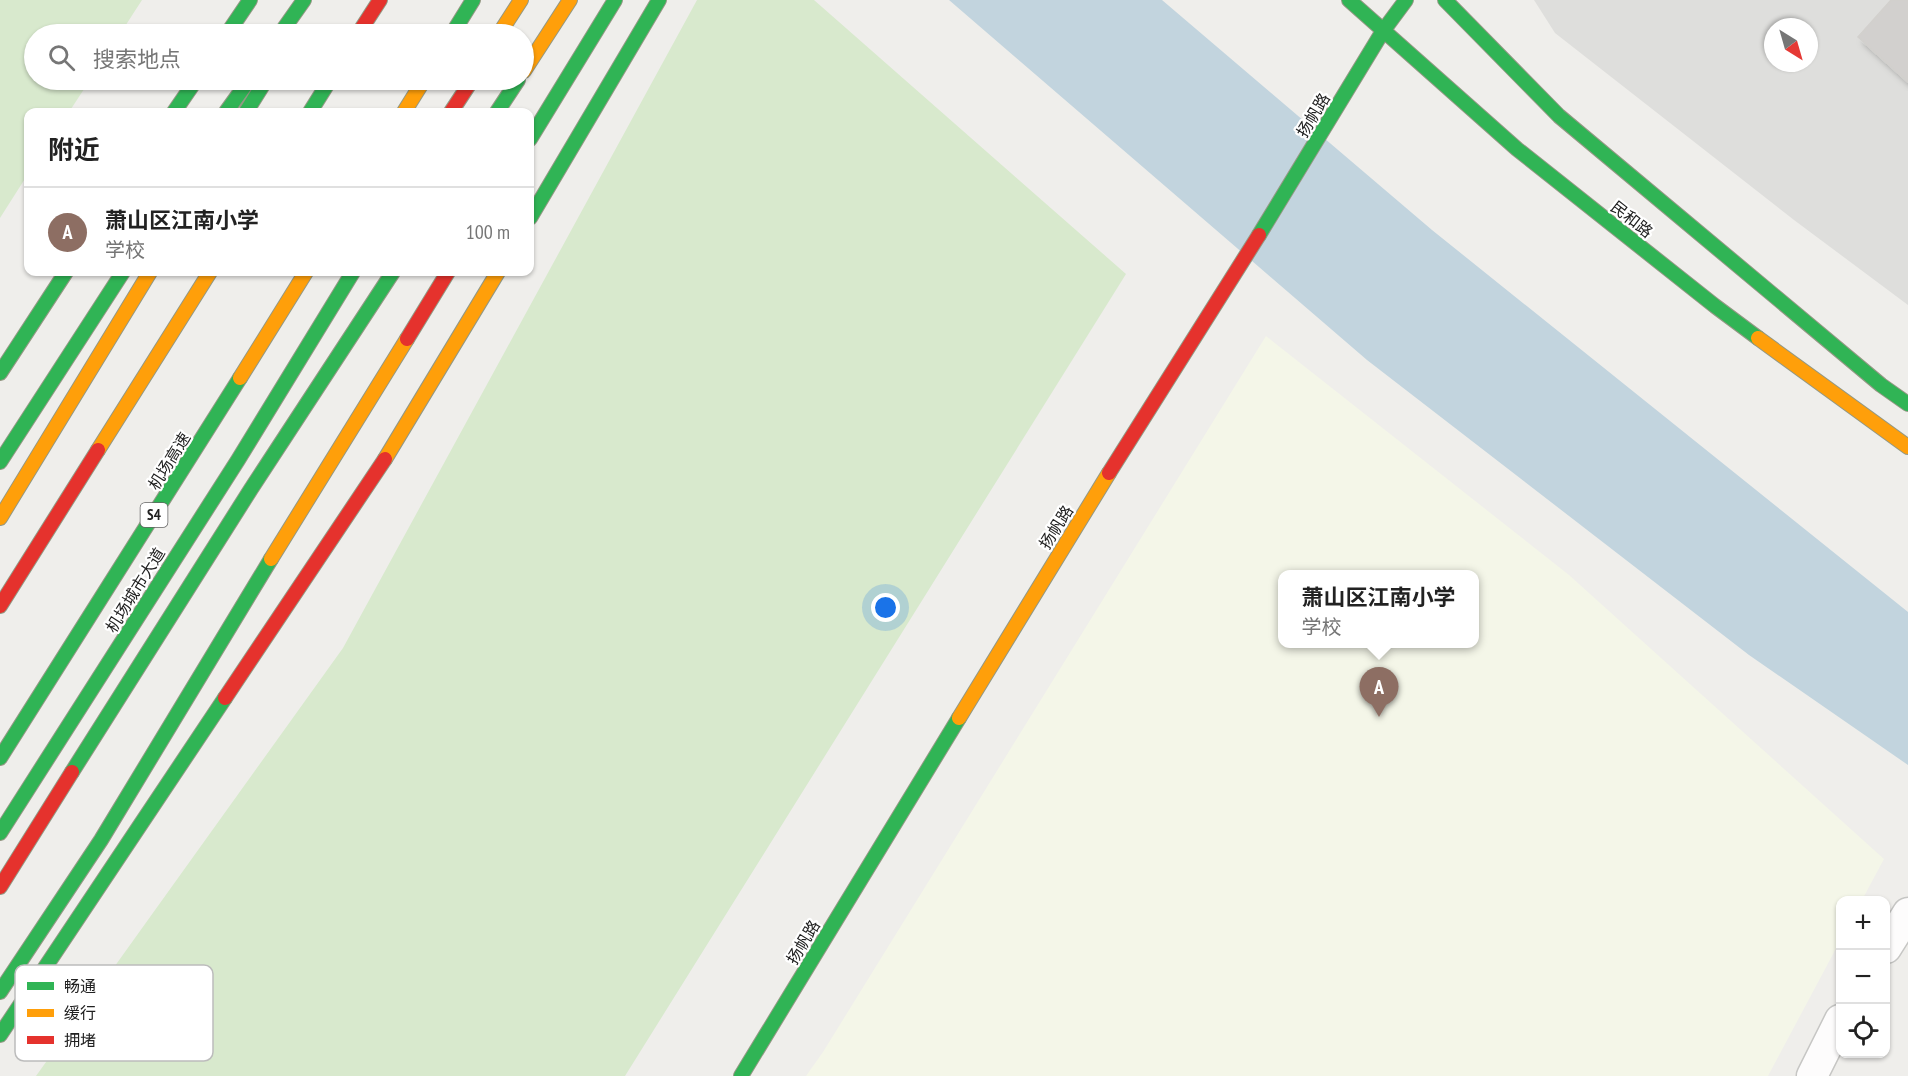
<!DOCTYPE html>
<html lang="zh">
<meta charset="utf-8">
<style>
:root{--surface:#fff;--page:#f6f6f6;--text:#222;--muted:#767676;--line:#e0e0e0;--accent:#696968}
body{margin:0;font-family:"PT Sans Narrow","Noto Sans SC",sans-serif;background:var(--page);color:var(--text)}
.controls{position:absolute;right:18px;bottom:18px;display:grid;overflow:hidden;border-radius:12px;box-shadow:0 2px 4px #0004}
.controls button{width:54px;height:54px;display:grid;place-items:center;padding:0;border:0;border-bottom:2px solid var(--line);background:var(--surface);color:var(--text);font:30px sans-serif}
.compass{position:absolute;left:1764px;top:18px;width:54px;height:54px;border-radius:50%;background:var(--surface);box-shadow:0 2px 4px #0004;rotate:143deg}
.you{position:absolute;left:886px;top:608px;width:21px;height:21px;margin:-15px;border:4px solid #fff;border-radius:50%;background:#1a73e8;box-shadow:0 0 0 9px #1a73e833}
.badge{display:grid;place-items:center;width:39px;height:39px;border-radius:50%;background:var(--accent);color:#fff;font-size:20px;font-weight:700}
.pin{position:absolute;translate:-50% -50px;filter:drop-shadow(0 2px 3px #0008)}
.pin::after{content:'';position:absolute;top:32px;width:21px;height:18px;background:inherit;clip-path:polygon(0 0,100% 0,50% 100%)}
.popup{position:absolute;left:1278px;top:570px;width:201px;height:78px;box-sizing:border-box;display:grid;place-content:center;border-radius:12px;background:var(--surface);filter:drop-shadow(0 2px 4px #0005);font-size:20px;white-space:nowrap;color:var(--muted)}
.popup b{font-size:22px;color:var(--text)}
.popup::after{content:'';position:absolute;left:50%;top:100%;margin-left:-12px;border:12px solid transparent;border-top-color:var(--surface)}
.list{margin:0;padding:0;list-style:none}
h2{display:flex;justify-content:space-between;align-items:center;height:78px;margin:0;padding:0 24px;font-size:26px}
h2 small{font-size:20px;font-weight:400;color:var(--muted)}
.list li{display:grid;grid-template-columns:39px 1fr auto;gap:18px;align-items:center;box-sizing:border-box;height:90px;padding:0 24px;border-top:2px solid var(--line)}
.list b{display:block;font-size:22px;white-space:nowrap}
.list p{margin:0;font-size:20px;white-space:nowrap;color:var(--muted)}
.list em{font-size:20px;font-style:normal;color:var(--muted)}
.icon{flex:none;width:33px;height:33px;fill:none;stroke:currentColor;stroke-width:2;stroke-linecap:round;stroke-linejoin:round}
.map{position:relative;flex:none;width:1908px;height:1076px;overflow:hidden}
.search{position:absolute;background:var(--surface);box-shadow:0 2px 4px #0004;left:24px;top:24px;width:510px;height:66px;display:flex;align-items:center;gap:15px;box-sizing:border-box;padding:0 21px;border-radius:33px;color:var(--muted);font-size:22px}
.panel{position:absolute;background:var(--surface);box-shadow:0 2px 4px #0004;left:24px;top:108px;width:510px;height:168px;border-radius:12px}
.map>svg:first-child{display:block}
.residential{fill:#dededc;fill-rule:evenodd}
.education{fill:#f4f6e8;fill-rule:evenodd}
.grass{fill:#d8e9cd}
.water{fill:#c2d4de}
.building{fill:#d2d0ce;stroke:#d2d0cd;stroke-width:1.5;filter:url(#shadow)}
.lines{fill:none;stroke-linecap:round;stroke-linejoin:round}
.street-casing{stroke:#c6c6c4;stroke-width:33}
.fast-casing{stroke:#939884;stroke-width:16}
.slow-casing{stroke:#939884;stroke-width:16}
.jam-casing{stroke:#939884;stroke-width:16}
.street{stroke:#fdfcfc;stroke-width:30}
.fast{stroke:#30b455;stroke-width:14}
.slow{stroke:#ff9f0a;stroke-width:14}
.jam{stroke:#e5322d;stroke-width:14}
.labels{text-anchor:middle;stroke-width:4.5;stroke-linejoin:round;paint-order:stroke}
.shield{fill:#fff;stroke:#646464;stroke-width:1.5}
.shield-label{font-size:15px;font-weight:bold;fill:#212121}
.street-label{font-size:16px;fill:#212121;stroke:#fff}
.key{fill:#fff;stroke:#bcbcbc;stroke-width:1.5}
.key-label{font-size:16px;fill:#212121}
</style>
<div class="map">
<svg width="1908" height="1076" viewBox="0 0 1908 1076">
<defs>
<filter id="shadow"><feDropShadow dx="5.5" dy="5.5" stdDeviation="3" flood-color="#0004"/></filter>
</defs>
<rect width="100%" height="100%" fill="#efeeeb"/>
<path class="residential" d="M 1534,0 L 1908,0 L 1908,305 L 1794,220 L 1555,33 ZM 1773,27 L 1809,27 L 1809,63 L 1773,63 Z"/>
<path class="education" d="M 1266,336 L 1569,575 L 1884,859 L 1862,900 L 1840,900 L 1840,941 L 1768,1076 L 806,1076 L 823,1052 ZM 1283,574 L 1475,574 L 1475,644 L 1283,644 Z"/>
<path class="grass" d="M 0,0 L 142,0 L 120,34 L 34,34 L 34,80 L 90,80 L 69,112 L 28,112 L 28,174 L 0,218 Z
M 697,0 L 814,0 L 1126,274 L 625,1076 L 36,1076 L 343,648 Z"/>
<path class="water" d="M 949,0 L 1162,0 L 1432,230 L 1908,612 L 1908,765 L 1749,655 L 1367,360 Z"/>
<path class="building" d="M 1891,0 L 1908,0 L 1908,82 L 1858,37 Z"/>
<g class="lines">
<g class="street-casing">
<path id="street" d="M 1886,948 L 1908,913
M 1812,1076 L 1840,1020"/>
</g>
<g class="fast-casing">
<path id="fast" d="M 1349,0 L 1517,149 L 1715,306 L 1758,338
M 1445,0 L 1559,116 L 1881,385 L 1908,404
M 227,34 L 250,0
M 280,34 L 304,0
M 452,34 L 473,0
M 174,112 L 196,80
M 226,112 L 249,80
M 246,112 L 266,80
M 310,112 L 330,80
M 497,112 L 518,80
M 530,139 L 615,0
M 530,218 L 659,0
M 1259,235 L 1383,31 L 1406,0
M 0,373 L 66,272
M 0,462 L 123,272
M 0,758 L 240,378
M 72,772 L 251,489 L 393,272
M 0,833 L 238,460 L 353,272
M 0,992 L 101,840 L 271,559
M 0,1035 L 225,698
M 741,1076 L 959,718"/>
</g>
<g class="slow-casing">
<path id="slow" d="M 499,34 L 521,0
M 524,71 L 570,0
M 404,112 L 424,80
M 1758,338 L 1908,447
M 240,378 L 306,272
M 98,450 L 210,272
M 385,459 L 498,272
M 0,518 L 150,272
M 271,559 L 407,339
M 959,718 L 1109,473"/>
</g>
<g class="jam-casing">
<path id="jam" d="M 358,34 L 380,0
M 451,112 L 472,80
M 407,339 L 448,272
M 1109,473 L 1259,235
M 0,606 L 98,450
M 225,698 L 385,459
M 0,887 L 72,772"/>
</g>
<use href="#street" class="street"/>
<use href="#fast" class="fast"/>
<use href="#slow" class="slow"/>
<use href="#jam" class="jam"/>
</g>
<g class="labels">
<rect class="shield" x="140.5" y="503" width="27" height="24" rx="4.5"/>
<g class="shield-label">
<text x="154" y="520">S4</text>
</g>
<g class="street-label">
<text transform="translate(1313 115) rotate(-59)" y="6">扬帆路</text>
<text transform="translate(1632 219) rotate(38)" y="6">民和路</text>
<text transform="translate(169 461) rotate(-58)" y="6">机场高速</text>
<text transform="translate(1056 527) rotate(-58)" y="6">扬帆路</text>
<text transform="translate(135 590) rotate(-58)" y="6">机场城市大道</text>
<text transform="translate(803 942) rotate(-59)" y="6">扬帆路</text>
</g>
</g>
<rect x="15" y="965" width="198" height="96" rx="9" class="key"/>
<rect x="27" y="982" width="27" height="8" fill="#30b455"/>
<rect x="27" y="1009" width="27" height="8" fill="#ff9f0a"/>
<rect x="27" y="1036" width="27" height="8" fill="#e5322d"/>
<g class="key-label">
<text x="64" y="992">畅通</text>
<text x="64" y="1019">缓行</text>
<text x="64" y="1046">拥堵</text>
</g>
</svg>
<div class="controls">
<button>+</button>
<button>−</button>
<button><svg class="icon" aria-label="locate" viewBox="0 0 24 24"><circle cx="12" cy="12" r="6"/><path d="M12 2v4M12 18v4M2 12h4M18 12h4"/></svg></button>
</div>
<svg class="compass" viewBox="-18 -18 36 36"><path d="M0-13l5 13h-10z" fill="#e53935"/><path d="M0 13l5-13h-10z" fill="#767676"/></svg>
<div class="you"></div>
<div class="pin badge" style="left:1379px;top:717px;background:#8d6e63">A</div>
<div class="popup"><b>萧山区江南小学</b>学校</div>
<div class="search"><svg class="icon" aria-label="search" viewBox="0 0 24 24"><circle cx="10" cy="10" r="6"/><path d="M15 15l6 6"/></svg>搜索地点</div>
<section class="panel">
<h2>附近<small></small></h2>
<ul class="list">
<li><span class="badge" style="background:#8d6e63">A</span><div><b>萧山区江南小学</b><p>学校</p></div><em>100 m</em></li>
</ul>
</section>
</div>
